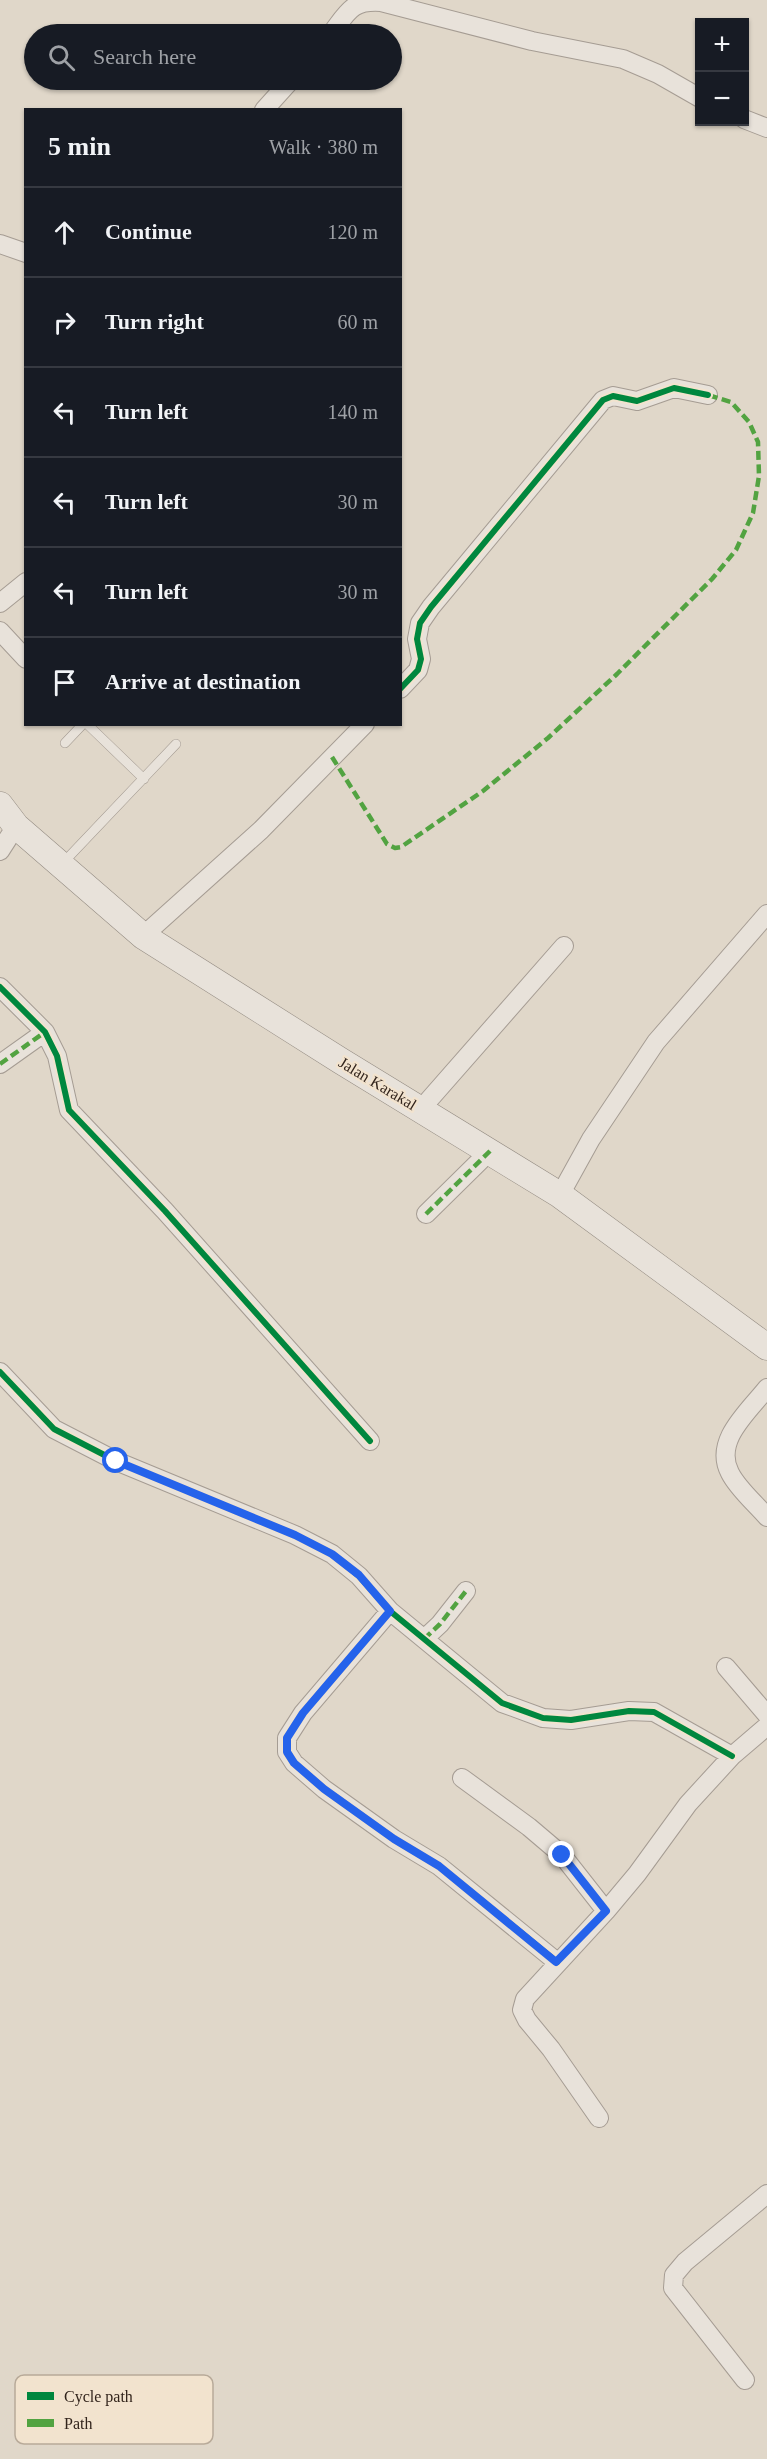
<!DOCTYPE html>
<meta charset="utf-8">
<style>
:root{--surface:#171b24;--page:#20242c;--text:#f1f3f6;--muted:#9ea1a6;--line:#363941}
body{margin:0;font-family:Georgia,serif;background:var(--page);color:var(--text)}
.controls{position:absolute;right:18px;top:18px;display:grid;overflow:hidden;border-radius:0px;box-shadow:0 2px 4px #0004}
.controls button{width:54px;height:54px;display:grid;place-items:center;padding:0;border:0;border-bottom:2px solid var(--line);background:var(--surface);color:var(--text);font:30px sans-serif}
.stop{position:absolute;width:18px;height:18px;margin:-14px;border:4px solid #2563eb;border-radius:50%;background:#fff}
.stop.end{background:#2563eb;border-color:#fff;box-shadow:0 2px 6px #0008}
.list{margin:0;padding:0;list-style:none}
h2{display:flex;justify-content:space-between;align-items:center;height:78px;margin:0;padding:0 24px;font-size:26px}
h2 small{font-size:20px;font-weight:400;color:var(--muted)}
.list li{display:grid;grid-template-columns:39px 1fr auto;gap:18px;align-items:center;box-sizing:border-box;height:90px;padding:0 24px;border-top:2px solid var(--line)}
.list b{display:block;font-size:22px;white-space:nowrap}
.list em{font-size:20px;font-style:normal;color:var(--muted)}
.icon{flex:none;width:33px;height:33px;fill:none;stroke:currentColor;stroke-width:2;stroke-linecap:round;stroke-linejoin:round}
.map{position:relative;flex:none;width:767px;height:2459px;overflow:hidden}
.search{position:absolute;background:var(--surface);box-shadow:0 2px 4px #0004;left:24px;top:24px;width:378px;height:66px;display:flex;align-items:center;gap:15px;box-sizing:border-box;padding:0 21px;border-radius:33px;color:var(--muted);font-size:22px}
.panel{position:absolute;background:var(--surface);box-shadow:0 2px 4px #0004;left:24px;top:108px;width:378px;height:618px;border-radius:0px}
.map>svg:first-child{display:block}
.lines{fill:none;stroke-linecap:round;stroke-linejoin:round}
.service-casing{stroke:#a59c93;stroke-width:10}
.minor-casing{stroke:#a59c93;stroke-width:20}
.secondary-casing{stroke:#948c83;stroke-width:27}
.service{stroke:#e8e2da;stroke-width:9}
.minor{stroke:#e8e2da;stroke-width:18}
.secondary{stroke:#e8e2da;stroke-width:26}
.quiet{stroke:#52a341;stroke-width:4.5;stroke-dasharray:9 4.5;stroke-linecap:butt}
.cycleway-casing{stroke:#f2e3ce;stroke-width:10}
.cycleway{stroke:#00873e;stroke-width:6}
.route{stroke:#2563eb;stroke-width:8}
.labels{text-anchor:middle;stroke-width:4.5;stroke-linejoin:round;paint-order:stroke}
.street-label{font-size:16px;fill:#32241c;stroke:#f2e3ce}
.key{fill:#f2e3ce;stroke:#b8aa99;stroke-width:1.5}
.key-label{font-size:16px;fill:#32241c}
</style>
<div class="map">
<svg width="767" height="2459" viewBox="0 0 767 2459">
<rect width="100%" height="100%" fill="#e0d7c9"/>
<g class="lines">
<g class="service-casing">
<path id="service" d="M 87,724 L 144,779
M 65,743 L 83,724
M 62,864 L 176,744"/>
</g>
<g class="minor-casing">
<path id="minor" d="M 331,34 C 348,12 351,0 381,2 L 532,41 L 623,59 L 658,74 L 700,98
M 264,110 L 291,80
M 744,119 L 767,128
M 0,244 L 26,253
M 0,603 L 26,582
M 0,631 L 26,659
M 400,689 L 418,670 L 421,659 L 417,639 L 420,623 L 431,607 L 603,400 L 613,396 L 637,401 L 674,388 L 708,395
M 0,851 L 16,826
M 143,936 L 261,830 L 365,724
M 0,987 L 45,1032 L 57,1056 L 69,1110 L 165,1211 L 370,1441
M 0,1064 L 45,1032
M 421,1109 L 564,946
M 560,1195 L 591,1139 L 656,1042 L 767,914
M 426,1214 L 490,1151
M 0,1372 L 54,1429 L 116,1461 L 295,1535 L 332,1554 L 359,1576 L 390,1611 L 502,1703 L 543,1718 L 571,1720 L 629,1711 L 654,1712 L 732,1756
M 767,1388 C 748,1412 713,1441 730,1473 C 738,1489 755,1503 767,1517
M 390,1611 L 303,1713 L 287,1738 L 287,1752 L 294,1763 L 324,1789 L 394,1839 L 439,1866 L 557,1962
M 424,1639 L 440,1624 L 466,1591
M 726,1667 L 767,1715
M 462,1778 L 529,1827 L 562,1855 L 606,1911
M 599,2118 L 551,2049 L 527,2020 L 522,2010 L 525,1999 L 606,1911 L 637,1874 L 688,1804 L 732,1756 L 767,1726
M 745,2380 L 673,2288 L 674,2275 L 685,2262 L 767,2194"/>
</g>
<g class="secondary-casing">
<path id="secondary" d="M 0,805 L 16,826 L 143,936 L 341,1061 L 560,1195 L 767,1347"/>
</g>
<use href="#service" class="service"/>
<use href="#minor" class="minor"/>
<use href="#secondary" class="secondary"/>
<path class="quiet" d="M 332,757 L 387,844 L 395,848 L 401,847 L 483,791 L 548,738 L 617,674 L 712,579 L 736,550 L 753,513 L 759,476 L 758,442 L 749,422 L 731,402 L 708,395
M 0,1064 L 45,1032
M 426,1214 L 490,1151
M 424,1639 L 440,1624 L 466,1591"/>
<g class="cycleway-casing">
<path id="cycleway" d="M 400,689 L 418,670 L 421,659 L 417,639 L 420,623 L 431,607 L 603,400 L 613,396 L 637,401 L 674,388 L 708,395
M 0,987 L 45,1032 L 57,1056 L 69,1110 L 165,1211 L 370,1441
M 0,1372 L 54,1429 L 116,1461 L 295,1535 L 332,1554 L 359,1576 L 390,1611 L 502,1703 L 543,1718 L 571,1720 L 629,1711 L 654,1712 L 732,1756
M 390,1611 L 303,1713 L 287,1738 L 287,1752 L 294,1763 L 324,1789 L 394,1839 L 439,1866 L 557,1962"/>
</g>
<use href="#cycleway" class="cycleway"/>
</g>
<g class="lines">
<path class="route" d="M 116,1461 L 295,1535 L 332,1554 L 359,1575 L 390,1611 L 303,1713 L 287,1738 L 287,1752 L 294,1763 L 324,1789 L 394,1839 L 439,1866 L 556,1962 L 606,1911 L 562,1855"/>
</g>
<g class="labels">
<g class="street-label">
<text transform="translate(378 1083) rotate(31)" y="6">Jalan Karakal</text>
</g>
</g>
<rect x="15" y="2375" width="198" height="69" rx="9" class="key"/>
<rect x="27" y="2392" width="27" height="8" fill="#00873e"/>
<rect x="27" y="2419" width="27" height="8" fill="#52a341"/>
<g class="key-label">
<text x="64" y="2402">Cycle path</text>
<text x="64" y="2429">Path</text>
</g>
</svg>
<div class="controls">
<button>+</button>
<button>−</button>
</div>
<div class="stop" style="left:116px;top:1461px"></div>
<div class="stop end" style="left:562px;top:1855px"></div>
<div class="search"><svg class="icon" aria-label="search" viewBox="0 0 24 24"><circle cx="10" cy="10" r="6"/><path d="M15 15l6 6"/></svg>Search here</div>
<section class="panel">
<h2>5 min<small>Walk · 380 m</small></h2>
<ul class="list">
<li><svg class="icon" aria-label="ahead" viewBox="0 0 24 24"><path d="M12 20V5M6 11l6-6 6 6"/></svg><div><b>Continue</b></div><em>120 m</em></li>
<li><svg class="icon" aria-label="right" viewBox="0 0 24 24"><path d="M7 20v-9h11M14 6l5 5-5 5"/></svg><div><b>Turn right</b></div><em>60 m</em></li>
<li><svg class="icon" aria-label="left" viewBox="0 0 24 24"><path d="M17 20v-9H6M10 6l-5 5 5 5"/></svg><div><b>Turn left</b></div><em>140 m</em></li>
<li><svg class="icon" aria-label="left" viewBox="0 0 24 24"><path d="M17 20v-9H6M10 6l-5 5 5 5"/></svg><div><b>Turn left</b></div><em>30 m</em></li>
<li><svg class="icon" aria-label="left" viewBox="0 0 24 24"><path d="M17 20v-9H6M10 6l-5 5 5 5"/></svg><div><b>Turn left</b></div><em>30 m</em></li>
<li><svg class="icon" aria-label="arrive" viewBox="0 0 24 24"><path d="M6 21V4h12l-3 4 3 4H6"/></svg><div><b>Arrive at destination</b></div></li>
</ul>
</section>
</div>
